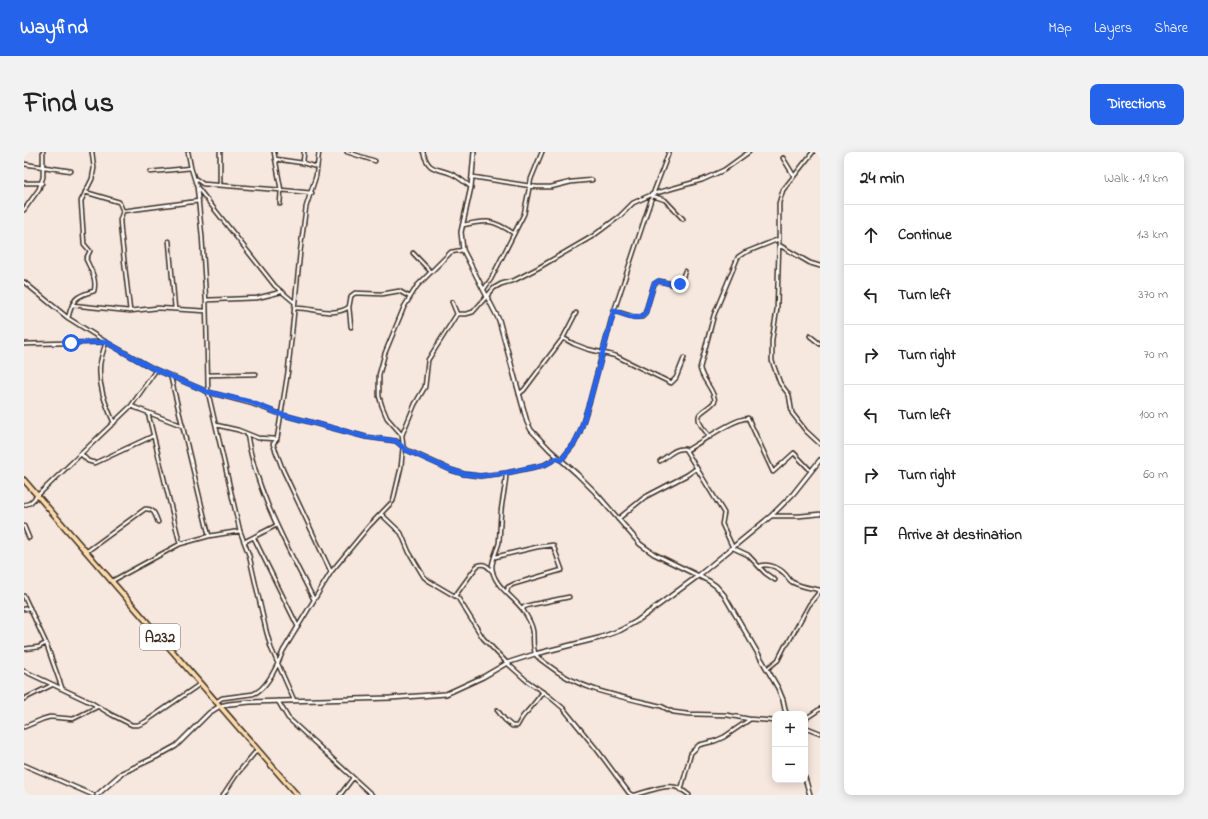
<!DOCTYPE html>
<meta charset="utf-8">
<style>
:root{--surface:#fff;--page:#f2f2f2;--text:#222;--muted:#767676;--line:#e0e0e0;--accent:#2563eb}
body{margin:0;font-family:"Indie Flower",sans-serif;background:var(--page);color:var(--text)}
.controls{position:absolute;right:12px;bottom:12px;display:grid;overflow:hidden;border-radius:8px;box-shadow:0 2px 10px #0003}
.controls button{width:36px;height:36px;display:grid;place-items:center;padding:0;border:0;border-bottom:1px solid var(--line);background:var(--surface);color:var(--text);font:20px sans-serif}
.stop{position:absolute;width:12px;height:12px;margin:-9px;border:3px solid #2563eb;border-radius:50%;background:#fff}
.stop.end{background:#2563eb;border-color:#fff;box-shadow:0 1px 4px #0008}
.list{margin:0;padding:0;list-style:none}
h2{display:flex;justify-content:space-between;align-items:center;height:52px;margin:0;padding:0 16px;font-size:17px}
h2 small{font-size:13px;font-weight:400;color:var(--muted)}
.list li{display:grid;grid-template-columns:26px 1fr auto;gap:12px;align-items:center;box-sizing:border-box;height:60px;padding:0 16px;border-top:1px solid var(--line)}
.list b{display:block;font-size:15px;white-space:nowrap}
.list em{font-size:13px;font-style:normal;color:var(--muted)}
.icon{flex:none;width:22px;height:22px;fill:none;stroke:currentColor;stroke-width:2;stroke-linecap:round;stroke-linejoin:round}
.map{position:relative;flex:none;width:796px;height:643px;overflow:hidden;border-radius:8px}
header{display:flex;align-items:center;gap:24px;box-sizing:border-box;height:56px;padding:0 20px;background:var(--accent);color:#fff}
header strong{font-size:19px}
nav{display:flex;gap:22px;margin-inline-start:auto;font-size:14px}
.intro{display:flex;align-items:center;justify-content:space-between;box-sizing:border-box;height:96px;padding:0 24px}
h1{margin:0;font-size:28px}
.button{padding:10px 18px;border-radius:8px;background:var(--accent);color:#fff;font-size:14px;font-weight:700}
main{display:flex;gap:24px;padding:0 24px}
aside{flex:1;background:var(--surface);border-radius:8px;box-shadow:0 2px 10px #0003}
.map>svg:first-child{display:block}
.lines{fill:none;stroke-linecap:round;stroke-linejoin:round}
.minor-casing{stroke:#3b2a1e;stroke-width:5.5}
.tertiary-casing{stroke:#3b2a1e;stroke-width:6}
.primary-casing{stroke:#3b2a1e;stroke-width:7}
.minor{stroke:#fff;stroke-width:2.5}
.tertiary{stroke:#fff;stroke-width:3}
.primary{stroke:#fcdcac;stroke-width:4}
.route{stroke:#2563eb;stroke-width:5}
.labels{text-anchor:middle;stroke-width:3.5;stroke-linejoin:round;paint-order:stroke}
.shield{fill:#fff;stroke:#766a62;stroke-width:1}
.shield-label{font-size:15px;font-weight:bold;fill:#3b2a1e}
</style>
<header>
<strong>Wayfind</strong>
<nav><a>Map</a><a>Layers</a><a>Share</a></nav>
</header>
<div class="intro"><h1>Find us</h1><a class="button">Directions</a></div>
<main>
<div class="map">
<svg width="796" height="643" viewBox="0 0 796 643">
<rect width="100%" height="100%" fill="#f7e8df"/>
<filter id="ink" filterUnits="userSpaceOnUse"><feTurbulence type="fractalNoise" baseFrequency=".025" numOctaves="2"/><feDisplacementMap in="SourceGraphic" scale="8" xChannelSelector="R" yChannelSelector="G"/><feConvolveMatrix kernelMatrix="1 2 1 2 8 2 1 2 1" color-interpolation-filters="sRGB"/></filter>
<g filter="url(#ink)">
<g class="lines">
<g class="minor-casing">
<path id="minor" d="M 164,0 L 167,16 L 173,35 L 178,84 L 182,148 L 184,240 L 216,379 L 225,403 L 242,478 L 247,496 L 270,548
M 196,0 L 196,32
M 295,0 L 292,24 L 282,55 L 276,101 L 264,219 L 253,287 L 249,292 L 259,318 L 307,420
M 323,0 L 351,9
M 399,0 C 405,20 411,15 428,22 C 435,25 441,31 447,35
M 789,0 L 759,38 L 755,51 L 755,93 L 753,157 L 748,188 L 748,209 L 756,231 L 765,243 L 768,261 L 782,279 L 796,292
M 759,6 L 770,24
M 251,7 L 279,11 L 293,15
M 279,11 L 280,0
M 0,12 L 47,19
M 126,20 L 167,16
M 449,25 L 513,35 L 527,35 L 547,30 L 568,28
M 172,27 L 179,32 L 257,38 L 250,0
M 0,31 L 18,31
M 173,35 L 251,134 L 270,150
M 61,40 L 95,50 L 99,59
M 629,44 L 641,48 L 659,67
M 256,52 L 257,38 L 288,41
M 0,58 L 15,37 L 19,25 L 19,0
M 439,73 C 463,68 468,67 489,81
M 145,89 L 151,157
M 755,93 L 786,111 L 796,114
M 389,101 L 407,120
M 0,130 L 44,166 L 82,190 L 128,216 L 184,240 L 226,251 L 256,262 L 342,285 L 372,289 L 383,298 L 427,318 L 440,322 L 456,324 L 482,321 L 520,313 L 534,305
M 460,137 L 467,127 L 500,62 L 507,27 L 518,0
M 182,148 L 233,146 L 257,140
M 48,153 L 106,159 L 133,156 L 182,159
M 325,155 L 327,175
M 270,156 C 288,155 309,166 325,155 L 327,144 L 331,141 L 358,142 L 375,139 L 386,145
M 106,159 L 97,81 L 96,68 L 99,59 L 175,49
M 590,159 L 610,165 L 618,165 L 621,162 L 630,132 L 635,129 L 653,133 L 656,132 L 661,119
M 433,162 L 442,162 L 449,160 L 470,136 L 477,132 L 491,128 L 514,116 L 569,84 L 596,64 L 609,51 L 629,42 L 678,28 L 700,18 L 725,0
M 44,166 C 49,147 51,144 70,139 C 73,127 67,118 62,107 L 66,99 L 60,92 L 57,49 L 68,27 L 70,16 L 68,0
M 786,184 L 796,192
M 539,186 L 550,192 L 563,197 L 592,204 L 647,231 L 652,226 L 660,206
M 0,192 L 82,190 C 80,197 77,205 76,212 C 74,234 81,251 90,271
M 184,223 L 232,222
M 147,226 L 185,384
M 495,242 L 500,238 L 539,186 L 552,161
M 107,254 L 159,274
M 124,261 L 156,392
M 192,273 L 214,278 L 234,286 L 253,287
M 223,282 C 232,341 264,395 290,448
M 378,283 L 391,252 L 401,235 L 404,208 L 433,162 L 428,150
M 686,285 C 681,279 669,266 678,260 C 683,256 687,254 691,249 C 690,237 678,228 676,216 L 690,163 L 714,105 L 720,101 L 755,87
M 663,298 C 679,289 707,268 724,266 L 749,320 L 770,301 L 787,319
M 57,302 L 64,309 L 71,311 L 129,284
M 537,308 L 550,292 L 556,280 L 566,248 L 588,165 L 629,42 L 645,0
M 636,309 C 644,304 652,295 661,297 L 700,361 L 698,372 L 709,396 L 724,403 L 741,421 L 751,428
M 482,321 C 482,335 478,347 477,360 C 476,370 476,380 475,391 C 473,398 469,406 468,414 C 468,433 489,444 499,458 C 503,464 508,472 509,479 C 510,487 508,496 512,503 C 515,507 520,510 524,513 C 555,538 598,545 637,554 L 649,560 L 664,562 L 703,563 L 725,567 L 751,569
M 0,353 L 6,351 L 14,343 L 107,254 L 132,218
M 357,362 L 377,381 L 385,400 L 400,425 L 405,429 L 434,446 L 459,486 L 483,511 L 503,529 L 526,545 L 539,556 L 574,599 L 605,641 L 608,643 L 611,643 C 622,640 644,631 654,636 C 658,637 662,641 665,643
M 748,364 L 775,364 L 796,362
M 594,367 L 621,345 L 663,323 L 673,316
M 0,374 L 5,386
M 230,386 L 274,475
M 220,390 L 253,373
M 62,400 L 121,357 C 130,356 131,363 134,370
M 471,405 L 513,395 L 529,393 L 538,418 L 490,432 L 484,435 L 483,440
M 736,414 C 745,411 756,416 762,423 C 764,426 765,428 768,430 C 777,435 787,436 796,438
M 88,429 L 156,392 L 185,384 L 216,379
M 0,444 L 22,491 L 38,536
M 431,444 L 453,414 C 461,410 464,415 469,420
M 0,457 L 6,456
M 499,457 L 500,455 L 506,453 L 545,445
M 0,497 L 15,495 L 22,491
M 743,517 L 754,508 L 761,494 L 764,491 L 785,453 L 796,439
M 0,519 L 68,551 L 88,563 L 108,573 L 114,573 L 121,570 L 176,532
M 0,547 L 28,533
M 254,549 L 264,566 L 348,643
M 192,550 L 198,546 L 229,542 C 243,537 254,512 259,499 L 307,420 L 345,374 L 369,349 L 377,315 L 379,294 L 378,283 L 363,266 L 358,254 L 355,244 L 355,223 L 361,201 L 380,155 L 393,134 L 427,100 L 439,98
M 473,558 L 481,568 L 488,574 L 493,574 C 496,570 497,566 500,563 C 507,556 513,548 519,540
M 781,567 L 796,557
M 0,575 L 19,567 L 26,565 L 49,567 L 73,555
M 781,575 L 796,581
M 0,613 L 69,643
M 657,638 L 667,601 L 675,593 L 691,589 L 700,585 L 725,568
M 199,643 L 213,622 L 233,598
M 316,643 L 329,626"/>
</g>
<g class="tertiary-casing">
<path id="tertiary" d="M 450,0 L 447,35 L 437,80 L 439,98 L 475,168 L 503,270 L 507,278 L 526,298 L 553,322 L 571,340 L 616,392 L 630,402 L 685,429 L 692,434 L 700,443 L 754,536 L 759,548 L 762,562
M 781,626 L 786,643
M 73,643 L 98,621 L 132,605 L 152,594 L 185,561 L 196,554 L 205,552 L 226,550 L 366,546 L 422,542 L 459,525 L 483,511 L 492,508 L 511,502 L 575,486 L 597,478 L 613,469 L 674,424 L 747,364 L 769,342 L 796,308"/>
</g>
<g class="primary-casing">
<path id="primary" d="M 0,328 L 273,643"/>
</g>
<use href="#minor" class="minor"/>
<use href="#tertiary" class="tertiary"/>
<use href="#primary" class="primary"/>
</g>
</g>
<g class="lines" filter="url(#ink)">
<path class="route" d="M 47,191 L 82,190 L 128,216 L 184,240 L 226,250 L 256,262 L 342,285 L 372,289 L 382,298 L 427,318 L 440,322 L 456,324 L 482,321 L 520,313 L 534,306 L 537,308 L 550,292 L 556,280 L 566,248 L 590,159 C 600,162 613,170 621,162 L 630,132 L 634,129 L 653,133 L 656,132"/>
</g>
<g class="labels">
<rect class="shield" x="116" y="472" width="40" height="26" rx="3"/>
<g class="shield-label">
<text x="136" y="490">A232</text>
</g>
</g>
</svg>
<div class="controls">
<button>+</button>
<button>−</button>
</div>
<div class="stop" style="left:47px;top:191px"></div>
<div class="stop end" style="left:656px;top:132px"></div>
</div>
<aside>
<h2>24 min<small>Walk · 1.9 km</small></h2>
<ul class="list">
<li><svg class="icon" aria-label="ahead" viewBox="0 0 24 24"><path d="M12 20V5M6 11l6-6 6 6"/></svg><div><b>Continue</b></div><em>1.3 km</em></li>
<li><svg class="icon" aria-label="left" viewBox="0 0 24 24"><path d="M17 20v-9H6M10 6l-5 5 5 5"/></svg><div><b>Turn left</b></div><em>370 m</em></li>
<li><svg class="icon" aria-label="right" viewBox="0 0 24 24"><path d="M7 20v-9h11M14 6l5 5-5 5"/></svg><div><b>Turn right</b></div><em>70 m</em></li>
<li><svg class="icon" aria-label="left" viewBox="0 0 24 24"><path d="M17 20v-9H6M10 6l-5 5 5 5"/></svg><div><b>Turn left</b></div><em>100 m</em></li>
<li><svg class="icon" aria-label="right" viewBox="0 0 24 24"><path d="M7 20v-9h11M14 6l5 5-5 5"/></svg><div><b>Turn right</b></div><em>60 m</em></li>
<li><svg class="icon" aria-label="arrive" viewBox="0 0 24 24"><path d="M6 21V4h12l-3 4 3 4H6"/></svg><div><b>Arrive at destination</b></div></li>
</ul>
</aside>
</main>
